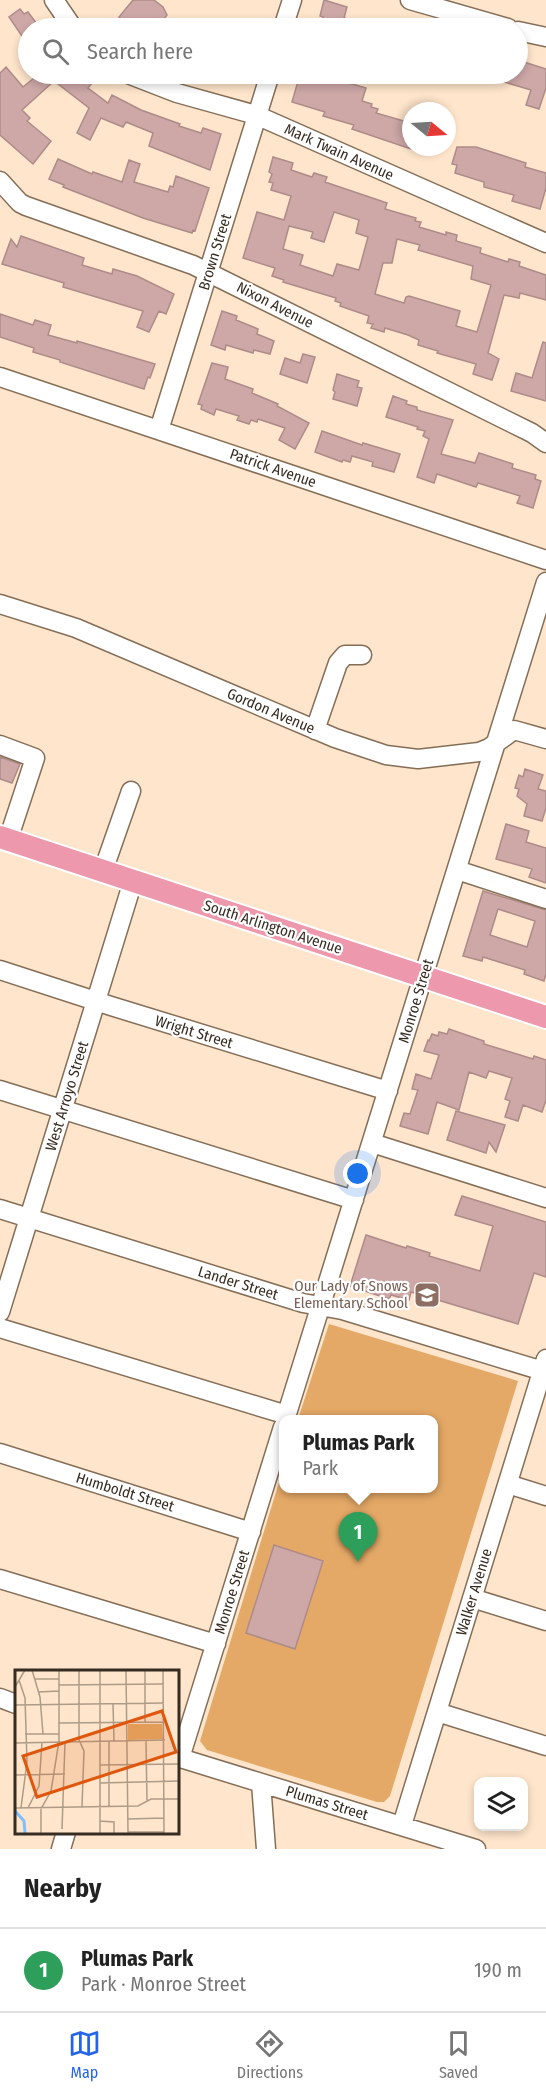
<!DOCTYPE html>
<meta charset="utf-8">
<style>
:root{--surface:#fff;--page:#f2f2f2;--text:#222;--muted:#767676;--line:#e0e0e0;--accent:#2563eb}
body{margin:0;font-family:"Fira Sans Condensed",sans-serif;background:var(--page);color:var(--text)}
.controls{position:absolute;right:18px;bottom:18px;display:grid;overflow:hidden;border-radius:12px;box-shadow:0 3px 9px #0003}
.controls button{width:54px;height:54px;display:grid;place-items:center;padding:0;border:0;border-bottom:2px solid var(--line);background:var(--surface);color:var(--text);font:30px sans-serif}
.compass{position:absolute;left:402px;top:102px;width:54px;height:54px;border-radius:50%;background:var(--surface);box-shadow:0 3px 9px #0003;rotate:108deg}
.you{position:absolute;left:358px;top:1174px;width:21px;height:21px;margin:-15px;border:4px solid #fff;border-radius:50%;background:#1a73e8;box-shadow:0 0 0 9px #1a73e833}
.badge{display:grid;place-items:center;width:39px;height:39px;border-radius:50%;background:var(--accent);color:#fff;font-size:20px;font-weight:700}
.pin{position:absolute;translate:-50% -50px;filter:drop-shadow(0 2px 3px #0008)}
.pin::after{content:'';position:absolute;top:32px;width:21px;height:18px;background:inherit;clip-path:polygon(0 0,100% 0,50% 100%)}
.popup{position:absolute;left:279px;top:1415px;width:159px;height:78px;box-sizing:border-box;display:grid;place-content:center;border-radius:12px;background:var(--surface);filter:drop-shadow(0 2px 4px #0005);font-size:20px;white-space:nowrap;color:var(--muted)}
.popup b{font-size:22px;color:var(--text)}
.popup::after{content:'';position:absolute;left:50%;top:100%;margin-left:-12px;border:12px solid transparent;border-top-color:var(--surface)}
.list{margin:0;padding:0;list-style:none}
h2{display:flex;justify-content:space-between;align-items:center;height:78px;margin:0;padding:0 24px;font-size:26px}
h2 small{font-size:20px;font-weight:400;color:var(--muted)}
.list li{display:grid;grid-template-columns:39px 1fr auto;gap:18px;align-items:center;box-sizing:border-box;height:84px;padding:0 24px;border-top:2px solid var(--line)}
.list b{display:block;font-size:22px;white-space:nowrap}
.list p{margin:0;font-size:20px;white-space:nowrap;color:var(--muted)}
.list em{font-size:20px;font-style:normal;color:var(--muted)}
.icon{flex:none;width:33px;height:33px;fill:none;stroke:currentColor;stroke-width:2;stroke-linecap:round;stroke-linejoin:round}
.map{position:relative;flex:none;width:546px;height:1849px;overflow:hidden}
.search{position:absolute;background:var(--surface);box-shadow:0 3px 9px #0003;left:18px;right:18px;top:18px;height:66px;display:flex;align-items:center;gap:15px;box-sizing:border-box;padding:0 21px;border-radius:33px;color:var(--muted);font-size:22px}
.sheet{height:162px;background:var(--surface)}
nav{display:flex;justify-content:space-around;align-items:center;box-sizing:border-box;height:84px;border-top:2px solid var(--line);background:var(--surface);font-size:16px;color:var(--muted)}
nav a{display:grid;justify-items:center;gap:3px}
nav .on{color:var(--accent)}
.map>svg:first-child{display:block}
.green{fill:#e5a967}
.building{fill:#cda8a7;stroke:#ae8b89;stroke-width:1.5;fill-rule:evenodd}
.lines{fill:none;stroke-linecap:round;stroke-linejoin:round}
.minor-casing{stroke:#846e57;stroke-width:21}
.major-casing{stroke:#fff;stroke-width:26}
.minor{stroke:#fff;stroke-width:18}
.major{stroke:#ed98ac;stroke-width:22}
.labels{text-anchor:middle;stroke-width:4.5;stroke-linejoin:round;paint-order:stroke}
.street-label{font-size:15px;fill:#362c22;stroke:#fff}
.education-label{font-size:15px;fill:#785e54;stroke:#fff;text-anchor:end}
.inset-river{fill:none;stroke:#81bfff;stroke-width:3}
.inset-road{fill:none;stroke:#ae9b87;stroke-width:1.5}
.view{fill:#df570d;fill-opacity:0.15;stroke:#df570d;stroke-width:3}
.inset-edge{fill:none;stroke:#362c22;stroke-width:3}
</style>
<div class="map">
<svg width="546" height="1849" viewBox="0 0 546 1849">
<rect width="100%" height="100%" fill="#fee5cb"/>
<path class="green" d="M 329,1324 L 518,1381 L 390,1796 L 384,1802 L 377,1802 L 207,1750 L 200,1741 L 283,1469 L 283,1488 L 433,1488 L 433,1420 L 298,1419 Z"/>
<path class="building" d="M 133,0 L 154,0 L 163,7 L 167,15 L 158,28 L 134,28 L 119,17 Z
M 324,0 L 347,7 L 344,18 L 369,26 L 369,28 L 320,28 L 323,17 L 320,16 Z
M 20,9 L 24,14 L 28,12 L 40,28 L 28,28 L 28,45 L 9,17 Z
M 524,62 L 546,69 L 546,88 L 539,109 L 526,105 L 531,90 L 484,76 L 485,74 L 518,74 L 518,65 L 522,67 Z
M 6,67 L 23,87 L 39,74 L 79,74 L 92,83 L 88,88 L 108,103 L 112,95 L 141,110 L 180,124 L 179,126 L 201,133 L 203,128 L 221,134 L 210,170 L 149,146 L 153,133 L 126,122 L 123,127 L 101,118 L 90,140 L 77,133 L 89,108 L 54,81 L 22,110 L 30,118 L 27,121 L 51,141 L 33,164 L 0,135 L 0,73 Z
M 300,74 L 336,74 L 335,79 L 366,88 L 362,101 L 372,104 L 371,107 L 378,109 L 376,113 L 411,123 L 411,149 L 352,129 L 354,125 L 323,116 L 325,112 L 292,102 Z
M 457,147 L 476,147 L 526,163 L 525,167 L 546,173 L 546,188 L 540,209 L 512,201 L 514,195 L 484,187 L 484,182 L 455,173 L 457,165 L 452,164 Z
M 273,157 L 293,163 L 291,170 L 312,177 L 314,173 L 327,177 L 325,182 L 387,203 L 385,209 L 416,218 L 415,221 L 421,222 L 419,227 L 446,235 L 446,232 L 457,235 L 456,241 L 481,248 L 480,253 L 508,262 L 509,259 L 520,262 L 519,266 L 546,275 L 546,300 L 520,293 L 519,298 L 504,295 L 488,353 L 499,359 L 492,380 L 473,374 L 476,364 L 437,353 L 438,351 L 418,345 L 419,340 L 408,335 L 385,328 L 384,332 L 371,328 L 373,324 L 367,323 L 369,316 L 340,306 L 341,303 L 335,301 L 336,298 L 283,282 L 284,280 L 272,276 L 275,268 L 243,258 L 257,212 L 284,220 L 291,196 L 271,190 L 273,183 L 269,182 L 272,174 L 269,172 ZM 334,212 L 359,220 L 356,233 L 368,237 L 359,270 L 337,264 L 333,276 L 300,265 L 303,255 L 283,249 L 289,226 L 313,232 L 311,238 L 324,242 ZM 397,239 L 420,245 L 418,250 L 473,266 L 471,279 L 491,285 L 477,332 L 456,326 L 460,311 L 409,296 L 406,297 L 404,303 L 375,294 L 383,263 L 392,263 Z
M 58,159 L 92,174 L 93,172 L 122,182 L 129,160 L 140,164 L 134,182 L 168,192 L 170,186 L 173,187 L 176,176 L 209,188 L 195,231 L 193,230 L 192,233 L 143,218 L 63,187 L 64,185 L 49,179 Z
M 21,236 L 84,258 L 82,265 L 112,274 L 113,269 L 137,276 L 174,294 L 166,314 L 159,311 L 149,332 L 137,327 L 143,311 L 63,287 L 64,283 L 2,264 L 11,239 L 17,247 Z
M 222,311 L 237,316 L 236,320 L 258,329 L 257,334 L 274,341 L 270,354 L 254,350 L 253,353 L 226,345 L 225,350 L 211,345 Z
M 0,314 L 33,325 L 35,320 L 51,325 L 48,335 L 77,343 L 77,341 L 155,364 L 150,378 L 148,377 L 144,389 L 60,362 L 60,360 L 33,352 L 34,348 L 0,337 Z
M 543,342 L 546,343 L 546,401 L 511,391 L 516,373 L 532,378 Z
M 303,354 L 315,357 L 307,383 L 280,374 L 285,358 L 300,363 Z
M 212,363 L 228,367 L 225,379 L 253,389 L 252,393 L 278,404 L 277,406 L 309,423 L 295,449 L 279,440 L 285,428 L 258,419 L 257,422 L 251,420 L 249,424 L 237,420 L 239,416 L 216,409 L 214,415 L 201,409 L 202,405 L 198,404 Z
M 337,374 L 359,381 L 357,387 L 362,388 L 357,406 L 333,399 L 335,392 L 333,390 Z
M 393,396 L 407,401 L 406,404 L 417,407 L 417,410 L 453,420 L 441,454 L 475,463 L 479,453 L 513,464 L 512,468 L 536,475 L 535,479 L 541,481 L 533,508 L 517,503 L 520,496 L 478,483 L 476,487 L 437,474 L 434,483 L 417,477 L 429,439 L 423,436 L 425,431 L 417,429 L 418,427 L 386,417 Z
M 322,431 L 362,445 L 363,443 L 400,454 L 394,472 L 372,466 L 373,462 L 352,456 L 350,462 L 343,460 L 342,462 L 315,452 Z
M 0,757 L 20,764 L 12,783 L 0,779 Z
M 525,769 L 543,775 L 538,789 L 546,791 L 546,808 L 542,821 L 524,816 L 527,804 L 517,796 L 519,789 L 515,788 L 519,775 L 523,777 Z
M 506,824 L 529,831 L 526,842 L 546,848 L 546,883 L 529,877 L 532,869 L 496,859 Z
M 483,891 L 546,910 L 546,974 L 544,981 L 524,974 L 525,970 L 483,957 L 482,961 L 463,956 ZM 498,909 L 535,921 L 527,947 L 490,935 Z
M 449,1029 L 484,1041 L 484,1044 L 507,1051 L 533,1059 L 534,1056 L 546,1060 L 546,1100 L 542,1112 L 523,1105 L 518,1121 L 505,1117 L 510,1101 L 505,1099 L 512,1078 L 489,1071 L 486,1078 L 469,1072 L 459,1110 L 437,1102 L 428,1134 L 400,1126 L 404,1113 L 410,1114 L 418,1090 L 412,1089 L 416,1074 L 431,1079 L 439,1055 L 424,1051 L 428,1040 L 429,1041 L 432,1034 L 438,1036 L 439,1032 L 447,1034 Z
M 456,1111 L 505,1125 L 496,1152 L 489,1142 L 486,1153 L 447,1140 Z
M 462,1196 L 546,1222 L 546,1277 L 534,1273 L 518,1324 L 411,1292 L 409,1300 L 391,1295 L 389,1299 L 350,1286 L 366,1235 L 406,1248 L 407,1246 L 430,1253 L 429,1256 L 480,1271 L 493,1226 L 455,1215 Z
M 274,1545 L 323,1561 L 295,1649 L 246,1633 Z"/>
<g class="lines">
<g class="minor-casing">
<path id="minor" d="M 54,0 L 73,28
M 410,0 L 508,28
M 283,28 L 292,0
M 518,31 L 546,37
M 128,74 L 177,93 L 256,115 L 546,243
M 0,181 L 20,203 L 26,206 L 193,265 L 532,433 L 546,443
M 0,377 L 546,560
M 159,430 L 270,74
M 0,604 L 76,628 L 335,738 L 386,755 L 418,759 L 479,752 L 489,748 L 514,730 L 546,739
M 315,730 L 338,663 L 345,655 L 362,655
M 0,745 L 35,758 L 8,840
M 457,870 L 546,899
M 103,871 L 131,791
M 0,970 L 111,1006 L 388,1091
M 0,1090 L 354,1200
M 372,1143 L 546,1198
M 0,1209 L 303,1303 L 342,1310 L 546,1372
M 0,1312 L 133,881
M 0,1328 L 287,1415
M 285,1420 L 546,582
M 0,1453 L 251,1532
M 508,1484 L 546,1496
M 0,1579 L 216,1644
M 472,1598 L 546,1621
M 0,1698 L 16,1704
M 437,1712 L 546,1746
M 177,1757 L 476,1849
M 180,1758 L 283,1427
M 261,1783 L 266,1849
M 402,1825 L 546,1359
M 61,1849 L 66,1832"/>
</g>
<g class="major-casing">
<path id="major" d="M 0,837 L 546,1017"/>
</g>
<use href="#minor" class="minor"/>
<use href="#major" class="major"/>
</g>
<defs>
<g id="school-square" transform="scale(1.35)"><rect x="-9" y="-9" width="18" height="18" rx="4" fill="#8d6e63" stroke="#fff"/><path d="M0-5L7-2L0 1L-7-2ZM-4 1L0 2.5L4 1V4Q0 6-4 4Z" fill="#fff"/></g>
</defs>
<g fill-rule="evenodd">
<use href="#school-square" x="427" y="1295"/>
</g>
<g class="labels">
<g class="street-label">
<text transform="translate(339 152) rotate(24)" y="5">Mark Twain Avenue</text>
<text transform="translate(215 252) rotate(-73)" y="5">Brown Street</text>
<text transform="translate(275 305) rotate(27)" y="5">Nixon Avenue</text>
<text transform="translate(273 468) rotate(19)" y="5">Patrick Avenue</text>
<text transform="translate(271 711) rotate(23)" y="5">Gordon Avenue</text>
<text transform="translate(273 927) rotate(18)" y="5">South Arlington Avenue</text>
<text transform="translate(416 1001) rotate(-73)" y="5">Monroe Street</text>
<text transform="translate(194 1032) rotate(17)" y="5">Wright Street</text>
<text transform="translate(67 1096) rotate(-73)" y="5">West Arroyo Street</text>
<text transform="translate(238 1283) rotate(17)" y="5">Lander Street</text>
<text transform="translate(125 1492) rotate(17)" y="5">Humboldt Street</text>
<text transform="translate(232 1592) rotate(-73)" y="5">Monroe Street</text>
<text transform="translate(474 1592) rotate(-73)" y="5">Walker Avenue</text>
<text transform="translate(327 1803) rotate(17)" y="5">Plumas Street</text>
</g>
<g class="education-label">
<text x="408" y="1291">Our Lady of Snows<tspan x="408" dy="17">Elementary School</tspan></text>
</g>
</g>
<g transform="translate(15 1670)">
<rect width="164" height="164" fill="#fee5cb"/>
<path d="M 113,54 L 147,54 L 148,69 L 113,70 Z" fill="#e5a967"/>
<path class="inset-river" d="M 0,141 L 9,151 L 10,163"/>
<path class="inset-road" d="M 17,0 L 25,27 L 28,64M 64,0 L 64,70 L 69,81 L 67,137M 111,0 L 113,163M 130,0 L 130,52M 148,0 L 149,163M 20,9 L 44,9M 4,10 L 10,28 L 12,92 L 6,138M 44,15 L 149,14M 0,17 L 10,0M 23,22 L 44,21M 98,34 L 99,71M 0,35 L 149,33M 44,53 L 149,52M 10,64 L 44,64M 94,71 L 94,137M 131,71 L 132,132M 0,73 L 150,70M 85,95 L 164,94M 0,105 L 50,104M 85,113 L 164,111M 0,138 L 123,136 L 136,129 L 164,129M 13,138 L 24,116 L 27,72M 113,149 L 149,148M 85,151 L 99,152 L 99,163M 47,159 L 50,72M 113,162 L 149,162M 26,163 L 26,139 L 36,121 L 44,71 L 44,0M 85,163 L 85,0"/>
<path class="view" d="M 147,41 L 161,82 L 22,127 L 8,86 Z"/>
<rect width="164" height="164" class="inset-edge"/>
</g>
</svg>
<div class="controls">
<button><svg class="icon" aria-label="layers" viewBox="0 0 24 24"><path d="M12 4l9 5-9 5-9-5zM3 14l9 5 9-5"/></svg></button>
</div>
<svg class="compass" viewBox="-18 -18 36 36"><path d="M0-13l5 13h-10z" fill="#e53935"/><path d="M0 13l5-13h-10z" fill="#767676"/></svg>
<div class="you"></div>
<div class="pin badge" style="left:358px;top:1562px;background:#2e9e5b">1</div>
<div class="popup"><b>Plumas Park</b>Park</div>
<div class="search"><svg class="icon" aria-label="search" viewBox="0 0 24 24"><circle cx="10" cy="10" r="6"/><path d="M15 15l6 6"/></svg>Search here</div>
</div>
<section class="sheet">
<h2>Nearby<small></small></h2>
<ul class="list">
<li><span class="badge" style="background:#2e9e5b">1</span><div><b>Plumas Park</b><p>Park · Monroe Street</p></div><em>190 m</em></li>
</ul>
</section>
<nav>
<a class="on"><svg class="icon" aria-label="map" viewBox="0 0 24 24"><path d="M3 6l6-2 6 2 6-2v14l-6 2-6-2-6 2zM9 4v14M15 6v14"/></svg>Map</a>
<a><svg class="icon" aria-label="directions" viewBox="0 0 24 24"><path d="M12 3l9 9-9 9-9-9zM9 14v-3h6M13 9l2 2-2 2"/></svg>Directions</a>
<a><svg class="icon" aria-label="saved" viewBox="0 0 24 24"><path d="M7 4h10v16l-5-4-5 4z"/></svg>Saved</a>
</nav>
